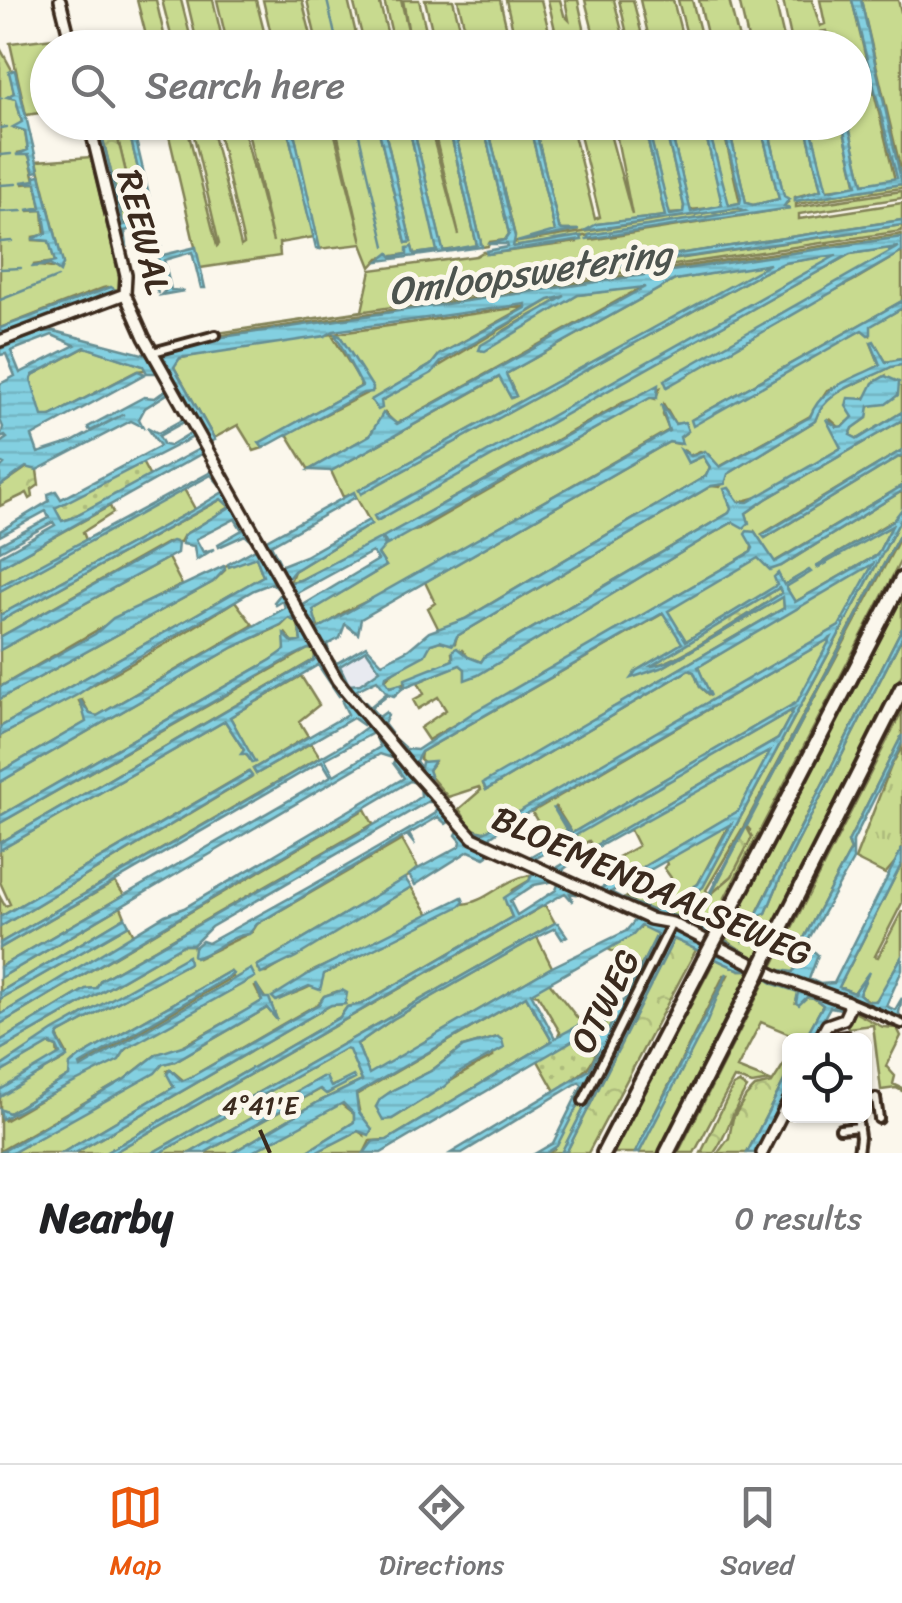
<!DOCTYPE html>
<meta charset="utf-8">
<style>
:root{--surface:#fff;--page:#f6f6f6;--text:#202124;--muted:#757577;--line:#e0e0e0;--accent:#ea580c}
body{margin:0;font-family:Sriracha,sans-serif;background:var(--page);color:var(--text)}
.controls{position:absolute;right:30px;bottom:30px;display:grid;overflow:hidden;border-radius:15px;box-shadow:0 2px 8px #0004}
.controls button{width:90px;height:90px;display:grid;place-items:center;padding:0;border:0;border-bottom:2px solid var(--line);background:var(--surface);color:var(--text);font:50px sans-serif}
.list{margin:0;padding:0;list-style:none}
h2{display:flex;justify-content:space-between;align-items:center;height:130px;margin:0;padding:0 40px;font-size:42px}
h2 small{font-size:32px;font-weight:400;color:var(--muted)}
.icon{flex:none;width:55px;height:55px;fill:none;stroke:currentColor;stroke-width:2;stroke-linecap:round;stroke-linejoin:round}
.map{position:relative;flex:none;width:902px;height:1153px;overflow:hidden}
.search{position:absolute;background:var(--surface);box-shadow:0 2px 8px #0004;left:30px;right:30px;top:30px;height:110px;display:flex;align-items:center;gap:25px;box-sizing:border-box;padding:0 35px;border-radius:55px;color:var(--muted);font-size:38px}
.sheet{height:310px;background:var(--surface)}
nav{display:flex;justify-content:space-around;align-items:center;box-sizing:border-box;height:140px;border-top:2px solid var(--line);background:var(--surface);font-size:28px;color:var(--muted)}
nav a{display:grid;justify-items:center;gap:5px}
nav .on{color:var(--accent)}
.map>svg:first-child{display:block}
.built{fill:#e8eaf0}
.grass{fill:#c8da8f;stroke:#828256;stroke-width:2.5;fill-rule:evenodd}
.forest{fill:url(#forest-crowns);stroke:#828256;stroke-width:2.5}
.park{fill:url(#park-tufts);stroke:#828256;stroke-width:2.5}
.garden{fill:url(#garden-dots);stroke:#828256;stroke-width:2.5}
.water{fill:url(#water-rules);stroke:#668e93;stroke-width:2.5;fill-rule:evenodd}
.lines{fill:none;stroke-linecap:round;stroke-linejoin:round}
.stream{stroke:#668e93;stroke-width:2.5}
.street-casing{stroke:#3b2a1e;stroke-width:14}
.secondary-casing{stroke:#3b2a1e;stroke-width:16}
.highway-casing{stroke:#3b2a1e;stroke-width:20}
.street{stroke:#fbf7ec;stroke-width:6}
.secondary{stroke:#fbf7ec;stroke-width:9}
.highway{stroke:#fbf7ec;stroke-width:12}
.highway-bridge-casing{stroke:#3b2a1e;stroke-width:20;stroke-linecap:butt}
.highway-bridge{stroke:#fbf7ec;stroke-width:12}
.ticks{fill:none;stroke:#3b2a1e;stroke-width:4}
.labels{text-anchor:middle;stroke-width:10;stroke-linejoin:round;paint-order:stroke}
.street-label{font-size:35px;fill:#3b2a1e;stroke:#fbf7ec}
.water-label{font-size:38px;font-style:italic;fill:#4d544f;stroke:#fbf7ec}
.ticks-label{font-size:25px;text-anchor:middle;fill:#3b2a1e;stroke:#fbf7ec;stroke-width:10;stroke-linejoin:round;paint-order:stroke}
</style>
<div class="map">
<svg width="902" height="1153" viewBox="0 0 902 1153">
<defs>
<pattern id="forest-crowns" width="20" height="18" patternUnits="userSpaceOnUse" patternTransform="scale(2.5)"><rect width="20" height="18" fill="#c8da8f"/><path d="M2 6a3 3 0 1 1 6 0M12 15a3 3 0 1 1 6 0" fill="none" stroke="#adbb7b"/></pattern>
<pattern id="park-tufts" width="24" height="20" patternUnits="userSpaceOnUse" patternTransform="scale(2.5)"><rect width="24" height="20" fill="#c8da8f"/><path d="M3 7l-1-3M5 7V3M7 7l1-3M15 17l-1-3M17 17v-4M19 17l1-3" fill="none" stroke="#adbb7b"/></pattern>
<pattern id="garden-dots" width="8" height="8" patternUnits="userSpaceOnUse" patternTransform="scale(2.5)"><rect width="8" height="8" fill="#c8da8f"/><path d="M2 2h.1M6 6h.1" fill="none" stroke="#adbb7b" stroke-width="1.8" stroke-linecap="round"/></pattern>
<pattern id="water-rules" width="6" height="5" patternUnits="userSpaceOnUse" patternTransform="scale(2.5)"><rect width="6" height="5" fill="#83d0e1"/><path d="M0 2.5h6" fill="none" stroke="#72b3c1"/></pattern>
</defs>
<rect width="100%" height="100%" fill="#fbf7ec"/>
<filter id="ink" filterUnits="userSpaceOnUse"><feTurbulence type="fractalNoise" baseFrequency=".01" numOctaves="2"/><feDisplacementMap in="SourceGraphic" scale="20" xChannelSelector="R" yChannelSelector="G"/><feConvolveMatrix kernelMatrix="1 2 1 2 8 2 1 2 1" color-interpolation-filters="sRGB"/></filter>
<g filter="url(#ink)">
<path class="built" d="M 366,649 L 381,670 L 360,684 L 349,685 L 340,666 Z"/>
<path class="grass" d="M 137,0 L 156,0 L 167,47 L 149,47 Z
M 162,0 L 181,0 L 193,47 L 174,47 Z
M 187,0 L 213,0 L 224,47 L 198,47 Z
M 217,0 L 256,0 L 268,47 L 228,47 Z
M 263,0 L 302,0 L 314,47 L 274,47 Z
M 307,0 L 348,0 L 359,47 L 318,47 Z
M 353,0 L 379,0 L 391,47 L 365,47 Z
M 384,0 L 401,0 L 409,34 L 403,0 L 419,0 L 430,47 L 395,47 Z
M 425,0 L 453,0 L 465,47 L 436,47 Z
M 458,0 L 500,0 L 511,47 L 469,47 L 470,41 L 496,34 L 496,30 L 469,36 L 466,33 Z
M 506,0 L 541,0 L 553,47 L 517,47 Z
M 548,0 L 560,0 L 564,15 L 569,20 L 565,0 L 578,0 L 588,47 L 559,47 Z
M 585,0 L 614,0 L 626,47 L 597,47 Z
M 619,0 L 633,0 L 645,47 L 630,47 Z
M 640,0 L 673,0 L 685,47 L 651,47 Z
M 678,0 L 692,0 L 704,47 L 690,47 Z
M 699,0 L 729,0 L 741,47 L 710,47 Z
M 739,0 L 775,0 L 786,47 L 750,47 Z
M 783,0 L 812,0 L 820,26 L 825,24 L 820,0 L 852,0 L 895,180 L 863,184 L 848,123 L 854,122 L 854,48 L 830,47 L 826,31 L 820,32 L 824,47 L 793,47 Z
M 861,0 L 898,0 L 902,16 L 902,175 Z
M 63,37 L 64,47 L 48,48 L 47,112 L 26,115 L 10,43 Z
M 0,48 L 12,70 L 10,73 L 14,93 L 8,97 L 16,99 L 22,122 L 15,128 L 25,131 L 28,151 L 17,153 L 29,155 L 35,180 L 22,184 L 36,183 L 41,208 L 28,211 L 43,210 L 45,235 L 33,237 L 33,240 L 49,241 L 55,262 L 33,265 L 58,269 L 63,264 L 37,161 L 91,157 L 121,285 L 91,148 L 89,150 L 92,148 L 123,275 L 122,288 L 111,295 L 108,287 L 103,288 L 0,328 Z
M 114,123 L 127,123 L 150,219 L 138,222 Z
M 166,123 L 186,123 L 217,246 L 219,244 L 191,123 L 210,123 L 241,246 L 244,244 L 216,123 L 242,123 L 273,242 L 246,123 L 286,123 L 314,237 L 279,243 L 280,256 L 200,268 Z
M 292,123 L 332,123 L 362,242 L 335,123 L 377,123 L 406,243 L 411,242 L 383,123 L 408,123 L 438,251 L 414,254 L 412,247 L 408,254 L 379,258 L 371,267 L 362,244 L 318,249 Z
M 412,123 L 429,123 L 459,235 L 432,123 L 448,123 L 477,246 L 443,251 Z
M 453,123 L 483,123 L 509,234 L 505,240 L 490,242 L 488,246 L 482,247 Z
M 487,123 L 529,123 L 555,231 L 553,233 L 579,230 L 562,230 L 559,227 L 534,123 L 571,123 L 595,219 L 600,217 L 577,123 L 607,123 L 632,215 L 614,123 L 644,123 L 665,216 L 598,224 L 602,230 L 738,208 L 745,210 L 590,240 L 790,208 L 783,206 L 788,202 L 784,197 L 767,123 L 805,123 L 821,190 L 795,197 L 795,201 L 902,184 L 902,188 L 796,204 L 796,207 L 902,191 L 902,198 L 799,214 L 799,219 L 902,203 L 902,220 L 442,290 L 433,292 L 434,296 L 902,225 L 902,231 L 211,334 L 362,311 L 371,270 L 476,256 L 483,252 L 488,254 L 578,242 L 512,243 L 515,236 Z
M 647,123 L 664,123 L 684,206 L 683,213 L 669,214 Z
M 669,123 L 703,123 L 722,202 L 721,207 L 690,210 Z
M 707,123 L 722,123 L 740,203 L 729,205 L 726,201 Z
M 728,123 L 760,123 L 779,199 L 753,205 L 746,203 Z
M 810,123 L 842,123 L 857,187 L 826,190 Z
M 902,234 L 902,237 L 216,338 L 156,353 L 216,336 Z
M 901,246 L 733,343 L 853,281 L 902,252 L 902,301 L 691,420 L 862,330 L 870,335 L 870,326 L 902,308 L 902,359 L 886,362 L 874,342 L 871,343 L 880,365 L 843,385 L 827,390 L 810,416 L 719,467 L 708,454 L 700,451 L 689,456 L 684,449 L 690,462 L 703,456 L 710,467 L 706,476 L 465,619 L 439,630 L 428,608 L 435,603 L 425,582 L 669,442 L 679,444 L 680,437 L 688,431 L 685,423 L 675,424 L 664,405 L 663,415 L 669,430 L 378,596 L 344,612 L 319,630 L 312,610 L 386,566 L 378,554 L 381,539 L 300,580 L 290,582 L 294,571 L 371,524 L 354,493 L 343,497 L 331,471 L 500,377 L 511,398 L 516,396 L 506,374 L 675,280 L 775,262 L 359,490 L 362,493 L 764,272 L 784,263 L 841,254 L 375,516 L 376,520 L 850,254 ZM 660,388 L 655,399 L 650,397 L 418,530 L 384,537 L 626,401 Z
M 644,286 L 396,424 L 385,413 L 370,435 L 309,470 L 287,434 L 373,390 L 340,336 L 333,337 L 361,382 L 360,387 L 260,443 L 263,448 L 254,451 L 238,425 L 214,438 L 174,367 L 177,359 L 216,351 L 527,306 L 439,355 L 431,365 L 372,400 L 381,401 L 549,300 L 565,296 L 505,330 L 481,351 L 578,295 Z
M 86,347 L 144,366 L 145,370 L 137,371 L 51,416 L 41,417 L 31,379 L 33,375 Z
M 897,364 L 902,365 L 902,412 L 858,439 L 850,435 L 853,428 L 867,418 L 867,408 L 876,403 L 885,376 L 873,383 L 869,396 L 857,401 L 852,419 L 840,428 L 830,419 L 841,448 L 762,496 L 739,502 L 729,513 L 485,656 L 481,662 L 468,657 L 462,650 L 452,653 L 453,660 L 403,683 L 403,688 L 401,684 L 390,688 L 385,680 C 396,665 420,662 431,644 L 440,641 L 455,643 L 457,636 L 711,486 L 720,487 L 728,474 L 815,421 L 819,409 L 829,396 Z
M 902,420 L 902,450 L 762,534 L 765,538 L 902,455 L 902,486 L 774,562 L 755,532 L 751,552 L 428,740 L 420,728 L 446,710 L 438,697 L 418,709 L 413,700 L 424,694 L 418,682 L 460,664 L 465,669 L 465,679 L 477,675 L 712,534 L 733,522 L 748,520 L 746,513 L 766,499 Z
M 184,489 L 195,509 L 0,615 L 0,591 Z
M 902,491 L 902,509 L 897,518 L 816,566 L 892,526 L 877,555 L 795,602 L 785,587 L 810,570 L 784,585 L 778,574 L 778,585 L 686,641 L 667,611 L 758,557 L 781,566 Z
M 222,499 L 230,507 L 184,535 L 180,542 L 168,542 L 0,637 L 0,621 Z
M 110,506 L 113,513 L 83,532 L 86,540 L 0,586 L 0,567 Z
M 902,517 L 902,530 L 744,826 L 706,890 L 709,894 L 703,905 L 700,901 L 690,902 L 679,917 L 665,913 L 703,887 Z
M 902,534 L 902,558 L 708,930 L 696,923 L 711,894 L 732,876 L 750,830 L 746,826 Z
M 256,557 L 263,576 L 0,727 L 0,699 L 213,582 L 225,570 L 224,566 Z
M 168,558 L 182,585 C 119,615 61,652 0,687 L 0,650 Z
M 871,563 L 874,563 L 840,626 L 484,833 L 471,828 L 459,809 L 481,790 L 479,787 L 448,797 L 430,776 L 428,770 L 434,762 L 425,763 L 420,759 L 421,752 L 664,613 L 683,643 L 636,671 L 663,667 L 783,597 L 784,608 L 483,784 L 486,790 L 689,670 L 694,672 L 700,687 L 710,696 L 698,667 Z
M 902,593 L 902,628 L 742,942 L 760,915 L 766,913 L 785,867 L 902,637 L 902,674 L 757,961 L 726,940 L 730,929 Z
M 235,601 L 253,625 L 97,716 L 90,714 L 82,700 L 79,701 L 86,716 L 86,722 L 0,772 L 0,736 C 79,692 159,651 235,601 Z
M 289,618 L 298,622 L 301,641 L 293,643 L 286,634 L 285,651 L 271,660 L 0,816 L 0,782 L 234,647 L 281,626 Z
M 832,637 L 798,702 L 572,833 L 555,806 L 569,834 L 551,845 L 532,812 Z
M 308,649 L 314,650 L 315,659 L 0,843 L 0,823 Z
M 301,676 L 319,705 L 299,721 L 308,736 L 253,769 L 256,774 L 311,743 L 320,757 L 0,943 L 0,927 L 251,777 L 248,772 L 0,917 L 0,897 L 5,906 L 10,904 L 0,882 L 0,850 L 225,721 L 244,750 L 243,753 L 254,761 L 230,717 Z
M 794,709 L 778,739 L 593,847 L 589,841 L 567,853 L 562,842 Z
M 902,711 L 902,735 L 848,842 L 851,850 L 847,857 L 802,942 L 794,970 L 792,973 L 771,969 Z
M 767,750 L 771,751 L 739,811 L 626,877 L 615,859 L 638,846 L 629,828 Z
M 365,809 L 373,824 L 101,980 L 96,988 L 86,989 L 0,1041 L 0,1024 Z
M 730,823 L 698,884 L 654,911 L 624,899 L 627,897 L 634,900 L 672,879 L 664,868 L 667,864 L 665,860 Z
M 402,840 L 419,870 L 257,966 L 261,973 L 266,973 L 411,887 L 430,916 L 309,973 L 276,1001 C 291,993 317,988 324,974 L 462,904 C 486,903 503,879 530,875 L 530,880 L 513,890 L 506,903 L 512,917 L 362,1004 L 347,1007 L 340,1017 L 105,1153 L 75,1153 L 331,1005 L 345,1004 L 338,991 L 324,996 L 319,1003 L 184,1081 L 170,1069 L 167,1071 L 174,1087 L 62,1153 L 12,1153 L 162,1064 L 175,1061 L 267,1008 L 277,1020 L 269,999 L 265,998 L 257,986 L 255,987 L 262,1001 L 253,1007 L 175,1050 L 157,1054 L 125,1079 L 0,1151 L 0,1073 L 49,1044 L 57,1047 L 58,1057 L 26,1081 L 65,1059 L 67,1054 L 57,1036 L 59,1034 L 189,963 L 87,1012 L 0,1067 L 0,1050 L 183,945 L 193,945 L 198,958 L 252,932 L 257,924 ZM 230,971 L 232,977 L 79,1067 L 156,1025 L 122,1053 L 4,1121 L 9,1113 L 69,1076 L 72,1063 L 80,1057 Z
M 902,863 L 902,903 L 875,956 L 878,957 L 902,911 L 902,956 L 879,998 L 872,1003 L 859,994 L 868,974 L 854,993 L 839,987 Z
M 115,882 L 124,895 L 0,967 L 0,948 Z
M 545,905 L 555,923 L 152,1153 L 113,1153 Z
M 121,907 L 125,917 L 0,992 L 0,978 Z
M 129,925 L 134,935 L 0,1015 L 0,999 Z
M 645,925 L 658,934 L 641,966 L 606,948 Z
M 665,934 L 671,937 L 562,1152 L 546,1153 L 554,1149 L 662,935 Z
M 537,937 L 552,967 L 369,1075 L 357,1044 L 393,1019 Z
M 716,958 L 740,970 L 753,970 L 660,1153 L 639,1153 L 728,975 L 724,975 L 635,1153 L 612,1153 Z
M 768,975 L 800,990 L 796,1002 L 811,996 L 823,1005 L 804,1040 L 761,1022 L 737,1068 L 770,1081 L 752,1084 L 734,1078 L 694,1153 L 678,1153 Z
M 549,982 L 583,1025 L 557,1039 L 560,1032 L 538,995 L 530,993 Z
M 526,996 L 552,1041 L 387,1140 L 370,1141 L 364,1153 L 315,1153 L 358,1131 L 364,1135 L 356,1095 ZM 497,1037 L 493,1057 C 457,1074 426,1098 392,1119 L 376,1107 L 381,1099 L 393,1090 L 431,1071 L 463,1047 Z
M 856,1006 L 896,1024 L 871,1014 L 856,1013 L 883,1027 L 897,1028 L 901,1036 L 886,1066 L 895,1076 L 893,1084 L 902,1088 L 902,1091 L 896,1088 L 881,1090 L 873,1025 L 848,1028 L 847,1022 Z
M 345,1049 L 349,1049 L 362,1081 L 318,1102 L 232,1153 L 204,1153 L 321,1089 L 327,1094 L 354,1077 L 330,1087 L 322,1077 L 190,1153 L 160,1153 Z
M 340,1103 L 354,1114 L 354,1122 L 305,1153 L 250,1153 Z"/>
<path class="forest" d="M 99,123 L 114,123 L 138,222 L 124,225 Z
M 738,208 L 745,211 L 513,247 L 512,243 Z
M 29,466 L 37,470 L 39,485 L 32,490 L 33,497 L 30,499 L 27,493 L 0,506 L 0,486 Z
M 779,588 L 782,593 C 759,607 669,669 651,665 Z
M 746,826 L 752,837 L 732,876 L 711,894 Z
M 673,939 L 697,948 L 588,1153 L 566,1153 Z
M 789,1056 L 789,1071 L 747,1153 L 718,1153 L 729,1138 L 733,1118 L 746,1096 L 755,1087 L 772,1083 Z
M 739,1083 L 747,1088 C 732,1109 729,1133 714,1153 L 701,1153 L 733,1086 Z"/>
<path class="park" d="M 902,747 L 902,854 L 885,874 L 855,859 L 891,766 Z"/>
<path class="garden" d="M 142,462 L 150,477 L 69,519 L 62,521 L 54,508 Z
M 610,1017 L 613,1020 L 607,1033 L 599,1032 C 600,1065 581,1075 555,1091 L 537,1059 Z"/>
<path class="water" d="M 852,0 L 861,0 L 902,184 L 795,201 L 795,198 L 821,190 L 805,123 L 810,123 L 827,191 L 857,185 L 842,123 L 848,123 L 863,184 L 897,178 Z
M 14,70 L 15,71 L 39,171 L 34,172 L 29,155 L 16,155 L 28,150 L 25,131 L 13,127 L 22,122 L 16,99 L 7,97 L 14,93 L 9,72 Z
M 93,123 L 99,123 L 124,225 L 150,219 L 127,123 L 132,123 L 163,255 L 196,247 L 205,288 L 201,288 L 192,252 L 164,260 L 171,290 L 184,291 L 161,295 L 166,290 L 150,225 L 142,228 L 158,294 L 139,227 L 125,231 L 127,246 L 122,247 Z
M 286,123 L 292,123 L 320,249 L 316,248 Z
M 377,123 L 383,123 L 411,242 L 406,243 Z
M 408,123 L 412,123 L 443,250 L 446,251 L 477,245 L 448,123 L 453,123 L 482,247 L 379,261 L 389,253 L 392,257 L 407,254 L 407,248 L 412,247 L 414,254 L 437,251 Z
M 483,123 L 487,123 L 515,237 L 513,247 L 581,236 L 582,240 L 487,254 L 486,251 L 508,247 L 507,244 L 488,244 L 505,240 L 509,234 Z
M 529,123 L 534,123 L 559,227 L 562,230 L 579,230 L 517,242 L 555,231 Z
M 644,123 L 647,123 L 670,215 L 683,213 L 684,206 L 664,123 L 669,123 L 691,212 L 722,205 L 703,122 L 707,123 L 729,205 L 740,203 L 741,198 L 722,123 L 728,123 L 746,203 L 753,205 L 779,199 L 760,123 L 767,123 L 784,196 L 789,199 L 784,206 L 790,208 L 587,239 L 589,235 L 745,211 L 738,208 L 584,231 L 597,224 L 665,216 Z
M 40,175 L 63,264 L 60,272 L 50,265 L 31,267 L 55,262 L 49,241 L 32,239 L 47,233 L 43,210 L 27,210 L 41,207 L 36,183 L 21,182 L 35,180 L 35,176 Z
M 902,220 L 902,225 L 432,295 L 433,292 L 442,290 Z
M 902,237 L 902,252 L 667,387 L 664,380 L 898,247 L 850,254 L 377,521 L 374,516 L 837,255 L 784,263 L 764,272 L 361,494 L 359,490 L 770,264 L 675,280 L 506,374 L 516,396 L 511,398 L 499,377 L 331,471 L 309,470 L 370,435 L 383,413 L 397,424 L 645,287 L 578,295 L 485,351 L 479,350 L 481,345 L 565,296 L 549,300 L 441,362 L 432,373 L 381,401 L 382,408 L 378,410 L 371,400 L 431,365 L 439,355 L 526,308 L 526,304 L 334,331 L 325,336 L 180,358 L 174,367 L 215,440 L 208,443 L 157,355 L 216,338 Z
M 111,287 L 116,290 L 112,294 L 0,338 L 0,328 Z
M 902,301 L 902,308 L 871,326 L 871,334 L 868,335 L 862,330 L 693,426 L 691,420 Z
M 54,331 L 154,357 L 159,373 L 147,373 L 143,366 L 85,347 L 33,375 L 31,379 L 42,416 L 51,416 L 138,371 L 145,374 L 32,436 L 38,453 L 72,442 L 124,414 L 90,431 L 88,427 L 144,397 L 155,398 L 166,390 L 161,376 L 172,391 L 145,408 L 139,419 L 143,427 L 131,421 L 37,470 L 26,467 L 0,486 L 0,468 L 4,464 L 0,462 L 0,443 L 7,438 L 5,436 L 0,438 L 3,427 L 0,420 L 0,384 L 15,376 L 6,354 L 0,355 L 0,349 L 42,332 ZM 52,335 L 75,345 L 20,373 L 11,351 Z
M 335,334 L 340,336 L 373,388 L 372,392 L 363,393 L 263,448 L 259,443 L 362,386 Z
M 874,341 L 886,362 L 902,359 L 902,365 L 891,367 C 864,382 824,390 815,421 L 728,474 L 725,484 L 711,486 L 457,636 L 453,645 L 440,641 L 431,644 L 425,655 L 386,676 L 385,680 L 390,687 L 401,684 L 403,688 L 394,696 L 388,694 L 371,708 L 379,717 L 386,712 L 388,715 L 384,724 L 391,733 L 390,738 L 359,702 L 362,699 L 370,707 L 387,693 L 377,680 L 357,690 L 360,697 L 357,699 L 350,694 L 330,658 L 337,663 L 366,646 L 382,663 L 409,649 L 429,632 L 465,619 L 706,476 L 710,467 L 703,456 L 688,463 L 681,450 L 691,456 L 705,451 L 720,467 L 810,417 C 821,386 852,380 880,365 L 871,342 ZM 366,650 L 380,670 L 360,684 L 349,685 L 340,666 Z
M 885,376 L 899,382 L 898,395 L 886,404 L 869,406 L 867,418 L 853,428 L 850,435 L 858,439 L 902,412 L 902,420 L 766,499 L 746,513 L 749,523 L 744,528 L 733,522 L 712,534 L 478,675 L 465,680 L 465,669 L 460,665 L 405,687 L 405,679 L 453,660 L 453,650 L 457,648 L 468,657 L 481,662 L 485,656 L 729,513 L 731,509 L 724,489 L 729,488 L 739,502 L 748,502 L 841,448 L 826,419 L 837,427 L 844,426 L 853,417 L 846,406 L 848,398 L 865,399 L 873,383 Z
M 658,385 L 657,398 L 650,398 L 387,545 L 383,537 Z
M 661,404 L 675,424 L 685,422 L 688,431 L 680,437 L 682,444 L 669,442 L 361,619 L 358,634 L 345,624 L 340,638 L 327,645 L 330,654 L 327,655 L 314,631 L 669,431 Z
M 187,417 L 192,428 L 184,422 L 159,436 L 164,445 L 169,446 L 194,431 L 195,436 L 55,508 L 62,521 L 69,519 L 199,449 L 194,439 L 196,438 L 208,460 L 201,454 L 0,567 L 0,556 L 55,525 L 53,522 L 0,551 L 0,544 L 49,518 L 46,511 L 0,536 L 0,531 L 49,501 L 48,494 L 56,491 L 61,499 L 160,446 L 147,427 L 158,433 Z
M 902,450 L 902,455 L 765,538 L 762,535 Z
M 210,463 L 222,482 L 219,484 L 211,475 L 0,591 L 0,586 L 209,473 L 211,471 Z
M 223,485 L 258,543 L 256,545 L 245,535 L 219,547 L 218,544 L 242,530 L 235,519 L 196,539 L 203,552 L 214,549 L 196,560 L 194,546 L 182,544 L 184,535 L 230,507 L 221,499 L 0,621 L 0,615 L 195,509 L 223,492 Z
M 902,486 L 902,491 L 781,566 L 770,570 L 758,558 L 668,611 L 686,641 L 777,585 L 774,577 L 778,573 L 784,585 L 809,570 L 811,572 L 786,587 L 795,602 L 877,555 L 892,526 L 817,568 L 816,566 L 892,522 L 902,509 L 902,517 L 703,887 L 665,913 L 694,922 L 902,530 L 696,923 L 772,969 L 793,972 L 800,957 L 802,942 L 847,857 L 851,850 L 848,842 L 902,735 L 902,743 L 853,841 L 853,860 L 806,944 L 818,955 L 809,979 L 820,984 L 834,983 L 902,848 L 902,863 L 839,987 L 854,993 L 869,972 L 859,994 L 867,1001 L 876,1001 L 902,956 L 902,970 L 886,1006 L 895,1010 L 902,998 L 899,1013 L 902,1021 L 844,994 L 777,974 L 684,924 L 680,934 L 737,963 L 745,964 L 794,987 L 844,1005 L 842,1009 L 830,1007 L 812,1040 L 804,1040 L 823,1005 L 814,998 L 807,997 L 799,1005 L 796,1003 L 798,992 L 774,984 L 752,970 L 740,970 L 726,964 L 674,939 L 567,1151 L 561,1153 L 671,937 L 668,935 L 670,931 L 674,931 L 680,922 L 652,917 L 622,904 L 624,899 L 654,911 L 698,884 L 731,824 L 611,892 L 622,898 L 619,903 L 599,891 L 601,888 L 626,877 L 738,811 L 770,751 L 575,860 L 564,869 L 562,875 L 553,870 L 778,739 L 794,709 L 535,859 L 547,867 L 526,859 L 569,834 L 553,807 L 572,833 L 797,702 L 831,638 L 509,824 L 491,836 L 490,843 L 471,833 L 474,830 L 484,832 L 839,626 L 873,564 L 698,667 L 711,696 L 700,687 L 694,672 L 689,670 L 486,790 L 483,783 L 784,608 L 783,597 L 663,667 L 631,678 L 636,671 L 682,643 L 663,613 L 421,752 L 416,761 L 421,768 L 422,762 L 434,761 L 428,770 L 431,778 L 428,782 L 391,740 L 396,740 L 406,749 L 417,750 L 474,712 L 751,552 L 753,548 L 745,534 L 747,531 L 755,532 L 775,562 ZM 779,588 L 782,593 C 758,608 673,667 651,666 Z
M 354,492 L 356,497 L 271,545 L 279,561 L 274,561 L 263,542 Z
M 369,520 L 371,524 L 294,571 L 286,581 L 279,571 L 282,565 L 305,556 Z
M 381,538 L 385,546 L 378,554 L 386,566 L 313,610 L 317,625 L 312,629 L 300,607 L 378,560 L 372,552 L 297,593 L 301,603 L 299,604 L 287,583 L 300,580 Z
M 172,541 L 178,543 L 177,553 L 0,650 L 0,637 Z
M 259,547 L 281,588 L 277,588 L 272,583 L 254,590 L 102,678 L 77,695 L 0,736 L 0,727 L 263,576 L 256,557 L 229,567 L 228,564 Z
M 224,566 L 225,569 L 213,582 L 0,699 L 0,687 L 95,634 L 113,618 Z
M 284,590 L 300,621 L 297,623 L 289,618 L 281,625 L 234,647 L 0,782 L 0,772 L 86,722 L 80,700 L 90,714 L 97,716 L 285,608 L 283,601 L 276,605 L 274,602 Z
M 302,624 L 316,649 L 308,649 L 295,655 L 0,823 L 0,816 L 271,660 L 285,650 L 284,634 L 293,643 L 301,641 L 299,627 Z
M 902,628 L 902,637 L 785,867 L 766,913 L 760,915 L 742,943 Z
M 318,651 L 343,695 L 339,696 L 318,665 L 230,717 L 255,762 L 252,763 L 246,754 L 241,754 L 244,750 L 225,721 L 0,850 L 0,843 L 314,660 Z
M 344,697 L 365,721 L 363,725 L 353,718 L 256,774 L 253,769 L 348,714 L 342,702 Z
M 368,726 L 373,730 L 371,734 L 325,759 L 334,775 L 380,747 L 375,735 L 394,754 L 392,758 L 380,754 L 0,978 L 0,967 L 331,776 L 322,761 L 0,948 L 0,943 L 342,745 Z
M 396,758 L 419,784 L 410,781 L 0,1024 L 0,1015 L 165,915 L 184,908 L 404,778 L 393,763 Z
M 249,772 L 252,776 L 0,927 L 0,917 Z
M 420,786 L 435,802 L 427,802 L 211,927 L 193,945 L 183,945 L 0,1050 L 0,1041 L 86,989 L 96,988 L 101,980 L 407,806 L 421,796 Z
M 436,804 L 450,821 L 446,824 L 438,817 L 409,834 L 415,845 L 407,835 L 257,924 L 249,934 C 230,935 214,953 195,958 L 193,955 L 194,948 L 202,941 L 208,943 C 284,901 362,859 436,813 Z
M 458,831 L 488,850 L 488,856 L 485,858 L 469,851 L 415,885 L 409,875 L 414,871 L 460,846 L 461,841 L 456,835 Z
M 534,871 L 555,881 L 534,885 L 510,901 L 517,915 L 556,890 L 559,882 L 578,890 L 576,894 L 570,893 L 573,902 L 565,893 L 113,1153 L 105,1153 L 340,1017 L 347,1007 L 362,1004 L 512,917 L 504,898 L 529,881 Z
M 405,878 L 411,887 L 296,957 L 261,974 L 257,966 Z
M 462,897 L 464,902 L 460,906 L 324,974 L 320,990 L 309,986 L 276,1001 L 272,997 L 310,973 Z
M 125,917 L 129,925 L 0,999 L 0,992 Z
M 638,917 L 667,930 L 557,1146 L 546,1153 L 536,1153 L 553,1143 L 582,1085 L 579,1082 L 462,1153 L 451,1153 L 589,1070 L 599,1049 L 596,1035 L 607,1033 L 613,1020 L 611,1018 L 381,1153 L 364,1153 C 377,1137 368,1143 387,1140 L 552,1041 L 526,996 L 356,1094 L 358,1111 L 372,1129 L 369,1135 L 358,1131 L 315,1153 L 305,1153 L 354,1122 L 354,1114 L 343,1103 L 250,1153 L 232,1153 L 318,1102 L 362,1081 L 349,1050 L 345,1049 L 160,1153 L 152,1153 L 555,923 L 558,923 L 567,936 L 562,939 L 555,928 L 537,937 L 393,1019 L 357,1044 L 369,1074 L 552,967 L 626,931 ZM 641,926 L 657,934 L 624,1000 L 555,1038 L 531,993 L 633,935 Z
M 188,956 L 189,963 L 184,966 L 59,1034 L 57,1037 L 67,1057 L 0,1097 L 0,1090 L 60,1054 L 57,1047 L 50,1044 L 0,1073 L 0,1067 L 54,1031 Z
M 251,969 L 255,977 L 126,1049 L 119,1060 L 2,1119 L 0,1109 L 9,1113 L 69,1076 L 70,1065 L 80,1057 L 230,971 L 233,974 L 80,1065 L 81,1068 Z
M 727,973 L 707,1022 L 639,1153 L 635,1153 Z
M 256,984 L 264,998 L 269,998 L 277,1020 L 267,1008 L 175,1061 L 163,1064 L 155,1073 L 12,1153 L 0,1153 L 125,1079 L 157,1054 L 188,1044 L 262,1001 Z
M 342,990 L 347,993 L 345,1004 L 331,1005 L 75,1153 L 62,1153 L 174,1087 L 167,1074 L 170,1069 L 182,1081 L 189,1078 L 319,1004 L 324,996 Z
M 498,1037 L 502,1040 L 504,1048 L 457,1074 L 445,1086 L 392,1119 L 383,1120 L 376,1107 L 380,1099 L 393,1090 L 431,1071 L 463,1047 Z
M 789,1071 L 789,1092 L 759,1153 L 747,1153 Z
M 353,1076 L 355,1079 L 326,1094 L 320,1089 L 204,1153 L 190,1153 L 322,1077 L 326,1077 L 331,1087 Z"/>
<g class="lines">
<path class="stream" d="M 327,0 L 338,48
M 0,98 L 2,98
M 356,122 L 385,246
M 0,128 L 7,127
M 0,155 L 11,154
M 0,185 L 16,184
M 0,212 L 22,211
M 0,242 L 12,241
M 0,269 L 21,268
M 0,300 L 58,277"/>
<g class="street-casing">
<path id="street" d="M 153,352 L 216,335
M 849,1005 L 852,1003 L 902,1024
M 819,1040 L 846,1036
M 864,1100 L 876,1098 L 879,1119
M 583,1101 L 672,923
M 857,1116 L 860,1137 L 858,1153
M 840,1129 L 859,1127"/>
</g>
<g class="secondary-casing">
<path id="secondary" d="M 60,0 L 72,48
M 89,122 L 126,275 L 125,294 L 144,337 L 337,680 L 412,770 L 473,838 L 650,919 L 672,923 L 778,977 L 848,1002 L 849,1008 L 844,1019 L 827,1025 L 819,1040
M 0,341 L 125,294
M 762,1153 L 790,1098"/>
</g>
<g class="highway-casing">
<path id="highway" d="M 721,928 L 902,579
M 763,963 L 902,688
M 604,1153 L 704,960
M 667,1153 L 758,974"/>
</g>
<use href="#street" class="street"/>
<use href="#secondary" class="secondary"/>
<use href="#highway" class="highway"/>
<g class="highway-bridge-casing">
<path id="highway-bridge" d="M 704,960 L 721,928
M 758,974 L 763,963"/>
</g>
<use href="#highway-bridge" class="highway-bridge"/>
</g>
</g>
<path class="ticks" d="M 260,1130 L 270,1153"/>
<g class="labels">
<g class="street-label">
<text transform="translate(144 232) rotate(76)" y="12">REEWAL</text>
<text transform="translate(652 886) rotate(24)" y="12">BLOEMENDAALSEWEG</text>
<text transform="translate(605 1001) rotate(-63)" y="12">OTWEG</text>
</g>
<g class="water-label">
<text transform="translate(530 272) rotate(-8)" y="13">Omloopswetering</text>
</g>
</g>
<g class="ticks-label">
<text x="260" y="1114">4°41'E</text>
</g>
</svg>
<div class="controls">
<button><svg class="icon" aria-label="locate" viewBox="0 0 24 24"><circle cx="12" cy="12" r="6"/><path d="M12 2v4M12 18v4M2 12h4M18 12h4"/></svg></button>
</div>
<div class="search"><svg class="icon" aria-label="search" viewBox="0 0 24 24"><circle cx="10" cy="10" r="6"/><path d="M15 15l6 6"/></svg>Search here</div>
</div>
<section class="sheet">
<h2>Nearby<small>0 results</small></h2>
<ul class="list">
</ul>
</section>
<nav>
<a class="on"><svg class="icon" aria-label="map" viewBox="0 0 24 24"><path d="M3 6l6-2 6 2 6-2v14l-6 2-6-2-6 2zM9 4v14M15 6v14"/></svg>Map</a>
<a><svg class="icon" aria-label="directions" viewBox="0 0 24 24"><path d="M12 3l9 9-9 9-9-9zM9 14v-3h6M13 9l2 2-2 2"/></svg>Directions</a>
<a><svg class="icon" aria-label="saved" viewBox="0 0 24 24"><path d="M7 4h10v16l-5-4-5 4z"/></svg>Saved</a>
</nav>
